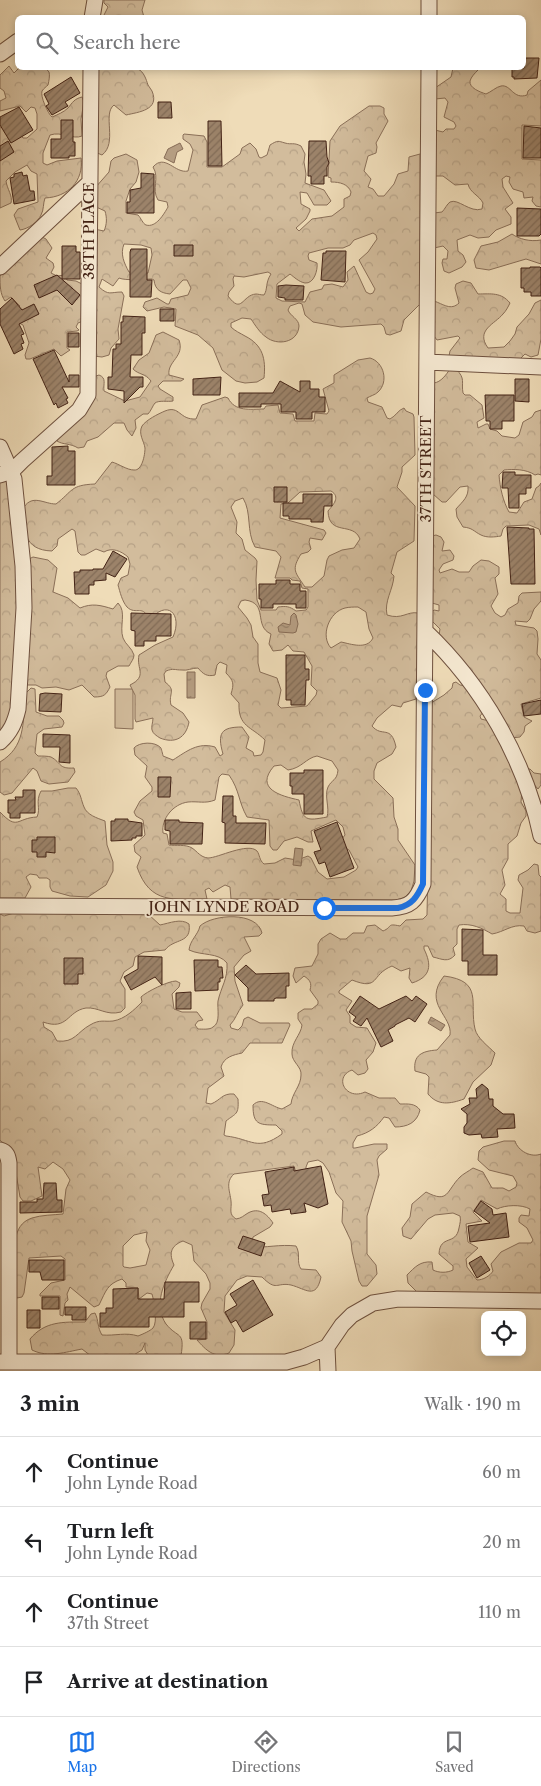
<!DOCTYPE html>
<meta charset="utf-8">
<style>
:root{--surface:#fff;--page:#f6f6f6;--text:#202124;--muted:#757577;--line:#e0e0e0;--accent:#1a73e8}
body{margin:0;font-family:"Libre Caslon Text",serif;background:var(--page);color:var(--text)}
.controls{position:absolute;right:15px;bottom:15px;display:grid;overflow:hidden;border-radius:8px;box-shadow:0 2px 8px #0003}
.controls button{width:45px;height:45px;display:grid;place-items:center;padding:0;border:0;border-bottom:1px solid var(--line);background:var(--surface);color:var(--text);font:25px sans-serif}
.stop{position:absolute;width:15px;height:15px;margin:-11px;border:4px solid #1a73e8;border-radius:50%;background:#fff}
.stop.end{background:#1a73e8;border-color:#fff;box-shadow:0 1px 5px #0008}
.list{margin:0;padding:0;list-style:none}
h2{display:flex;justify-content:space-between;align-items:center;height:65px;margin:0;padding:0 20px;font-size:21px}
h2 small{font-size:16px;font-weight:400;color:var(--muted)}
.list li{display:grid;grid-template-columns:32px 1fr auto;gap:15px;align-items:center;box-sizing:border-box;height:70px;padding:0 20px;border-top:1px solid var(--line)}
.list b{display:block;font-size:19px;white-space:nowrap}
.list p{margin:0;font-size:16px;white-space:nowrap;color:var(--muted)}
.list em{font-size:16px;font-style:normal;color:var(--muted)}
.icon{flex:none;width:28px;height:28px;fill:none;stroke:currentColor;stroke-width:2;stroke-linecap:round;stroke-linejoin:round}
.map{position:relative;flex:none;width:541px;height:1371px;overflow:hidden}
.search{position:absolute;background:var(--surface);box-shadow:0 2px 8px #0003;left:15px;right:15px;top:15px;height:55px;display:flex;align-items:center;gap:12px;box-sizing:border-box;padding:0 18px;border-radius:8px;color:var(--muted);font-size:19px}
.sheet{height:345px;background:var(--surface)}
nav{display:flex;justify-content:space-around;align-items:center;box-sizing:border-box;height:70px;border-top:1px solid var(--line);background:var(--surface);font-size:14px;color:var(--muted)}
nav a{display:grid;justify-items:center;gap:2px}
nav .on{color:var(--accent)}
.map>svg:first-child{display:block}
.green{fill:#d2bc9c;stroke:#8a6f58}
.forest{fill:url(#forest-crowns);stroke:#8a6f58;fill-rule:evenodd}
.water{fill:url(#water-ripples);stroke:#876c56}
.building{fill:url(#building-hatch);stroke:#432215}
.lines{fill:none;stroke-linecap:round;stroke-linejoin:round}
.minor-casing{stroke:#6e503e;stroke-width:17}
.minor{stroke:#f5e8d1;stroke-width:15}
.route{stroke:#1a73e8;stroke-width:6}
.labels{text-anchor:middle;stroke-width:4;stroke-linejoin:round;paint-order:stroke}
.street-label{font-size:15px;fill:#432215;stroke:#f5e8d1}
</style>
<div class="map">
<svg width="541" height="1371" viewBox="0 0 541 1371">
<defs>
<pattern id="forest-crowns" width="20" height="18" patternUnits="userSpaceOnUse" patternTransform="scale(1.25)"><rect width="20" height="18" fill="#d2bc9c"/><path d="M2 6a3 3 0 1 1 6 0M12 15a3 3 0 1 1 6 0" fill="none" stroke="#b6a186"/></pattern>
<pattern id="water-ripples" width="26" height="14" patternUnits="userSpaceOnUse" patternTransform="scale(1.25)"><rect width="26" height="14" fill="#b59d81"/><path d="M2 4q2-2 4 0t4 0M15 11q2-2 4 0t4 0" fill="none" stroke="#958068"/></pattern>
<pattern id="building-hatch" width="6" height="6" patternUnits="userSpaceOnUse" patternTransform="scale(1.25)"><rect width="6" height="6" fill="#9c836a"/><path d="M-1 1l2-2M0 6l6-6M5 7l2-2" fill="none" stroke="#816b56"/></pattern>
</defs>
<rect width="100%" height="100%" fill="#efdcb8"/>
<filter id="stains"><feTurbulence type="fractalNoise" baseFrequency=".004" numOctaves="4"/><feColorMatrix values="0 0 0 0 .2 0 0 0 0 .09 0 0 0 0 .02 0 0 0 .5 -.17"/></filter>
<radialGradient id="worn" r=".72"><stop offset=".6" stop-color="#630" stop-opacity="0"/><stop offset="1" stop-color="#630" stop-opacity=".3"/></radialGradient>
<path class="green" d="M 115,689 L 133,689 L 133,729 L 115,728 Z"/>
<path class="forest" d="M 104,0 L 145,0 L 142,10 L 144,17 L 103,17 L 108,7 L 104,3 Z
M 9,66 L 14,73 L 19,68 C 26,68 45,64 49,72 C 50,75 49,81 48,85 C 46,87 44,88 42,91 C 40,96 48,114 52,117 C 57,115 64,112 68,108 C 73,102 74,99 82,97 L 84,102 L 81,119 L 82,136 C 73,140 62,131 50,135 L 43,153 L 43,163 L 47,165 L 57,161 L 81,158 C 84,181 68,197 45,198 C 43,203 44,210 41,215 C 38,222 28,229 20,230 L 14,215 L 18,209 L 38,202 L 37,174 L 31,171 L 27,165 L 15,172 L 6,181 C 7,189 13,196 11,203 L 0,208 L 0,127 L 20,134 L 23,138 L 27,138 L 37,129 L 37,114 L 35,108 L 31,107 L 26,112 L 20,106 L 0,111 L 0,101 L 6,98 L 4,91 L 0,88 L 0,75 Z
M 96,68 C 105,68 132,65 138,69 C 144,72 146,79 148,85 C 149,87 151,89 152,91 C 160,110 139,112 126,115 L 114,105 C 102,114 118,143 102,155 L 95,152 Z
M 453,68 L 475,68 L 478,70 C 475,73 471,77 470,81 C 469,88 480,92 486,94 C 491,92 496,87 501,86 C 511,84 513,100 527,95 L 528,91 L 541,80 L 541,126 L 522,125 L 522,159 L 541,160 L 541,207 L 536,206 L 532,201 L 533,197 L 524,198 L 523,192 L 513,189 L 509,182 L 510,177 L 506,176 L 502,179 L 503,187 L 513,203 L 505,209 L 511,217 L 511,224 L 496,230 L 489,237 L 478,238 L 470,235 L 457,240 L 458,251 L 463,255 L 466,262 L 462,267 L 449,273 L 444,271 L 442,263 L 443,259 L 447,259 L 448,251 L 443,246 L 434,248 L 434,213 L 442,212 C 445,209 447,204 450,202 C 458,198 470,213 482,209 L 483,203 C 479,195 470,193 468,184 L 455,185 L 443,176 L 434,176 L 435,130 L 443,132 L 446,129 L 454,129 L 456,126 L 454,122 L 444,117 L 448,102 L 445,98 L 435,99 L 435,88 L 451,77 Z
M 369,106 L 380,106 L 384,108 L 384,114 L 388,121 L 376,143 L 377,147 L 376,153 L 368,156 L 364,171 L 371,179 L 368,187 L 373,189 L 378,196 L 384,196 L 394,184 L 398,174 L 408,171 L 409,157 L 420,154 L 420,304 L 404,320 L 401,331 L 390,335 L 386,334 L 384,327 L 381,324 L 341,327 L 313,322 L 305,315 L 302,304 L 299,303 L 290,306 L 288,310 C 290,316 299,319 299,326 C 298,343 277,346 266,337 C 260,333 255,325 251,319 L 242,318 L 231,323 L 231,327 C 235,331 240,333 245,336 C 263,345 266,359 264,378 L 257,382 L 245,383 L 236,381 L 222,370 L 213,348 L 198,335 L 175,326 L 176,309 L 164,307 L 147,311 L 143,307 L 145,302 L 157,298 L 167,304 L 169,304 L 171,299 L 188,295 L 191,288 L 187,280 L 183,280 L 170,294 C 161,293 155,290 154,280 L 152,279 C 143,279 126,281 119,278 L 113,286 L 102,279 L 99,287 C 109,296 110,292 122,292 L 124,296 L 118,329 L 119,339 L 111,348 L 109,355 L 102,357 L 93,356 L 94,229 L 104,231 C 107,224 107,218 105,211 L 94,206 L 95,188 L 109,172 L 111,161 L 114,158 L 126,154 L 137,160 L 139,172 L 136,182 L 130,189 L 126,201 L 126,213 L 138,215 C 141,218 143,224 146,225 C 156,228 164,214 168,207 L 167,202 L 158,200 C 151,189 160,178 153,167 C 165,153 175,174 188,171 L 193,150 L 190,144 L 183,139 L 183,135 L 184,134 L 204,136 L 207,142 L 207,167 L 222,167 L 240,154 L 242,148 L 250,143 L 256,149 L 259,157 L 261,158 L 267,155 L 270,145 C 278,140 278,141 285,143 C 292,145 293,142 301,146 L 305,154 L 304,162 L 306,174 L 305,183 L 324,190 L 331,201 L 327,205 L 314,205 L 307,193 L 300,192 L 301,204 L 310,209 L 310,211 L 306,219 L 296,228 L 299,231 L 312,219 L 332,216 L 344,207 L 344,199 L 350,196 L 351,192 C 348,184 340,182 331,182 L 331,178 L 328,177 L 330,141 L 340,126 ZM 373,233 L 376,235 L 377,239 L 368,252 L 359,260 L 375,289 L 373,293 L 370,294 L 366,292 L 354,266 L 347,272 L 348,280 L 343,287 L 332,284 L 324,285 L 322,289 L 310,292 L 305,302 L 282,301 L 276,298 L 277,284 L 290,274 C 294,277 299,282 305,283 C 314,284 318,270 317,263 L 309,260 L 308,256 L 309,253 L 328,248 L 343,248 L 350,245 L 354,240 ZM 124,244 L 141,245 L 151,248 L 152,255 L 148,273 L 137,274 L 129,272 C 124,263 120,254 124,244 ZM 268,272 L 271,274 C 265,283 268,289 264,295 C 261,295 258,294 256,294 C 242,295 242,315 228,296 L 229,292 L 234,286 L 233,279 L 234,276 L 244,277 Z
M 512,234 C 519,239 530,242 541,240 L 541,264 L 526,259 L 489,270 L 476,268 L 474,260 L 481,246 L 498,242 Z
M 42,237 L 46,239 L 52,248 L 46,258 L 53,263 L 54,267 L 51,273 L 57,276 L 65,275 L 67,280 L 76,281 L 82,284 L 83,321 L 78,323 L 76,327 L 79,330 L 77,331 L 67,332 L 67,348 L 70,350 L 61,356 L 54,349 L 30,359 L 26,359 L 25,355 L 29,343 L 23,325 L 19,323 L 4,323 L 20,306 L 11,297 L 5,301 C 0,294 0,285 0,276 Z
M 463,281 L 471,283 L 478,294 C 491,294 501,292 510,303 C 508,307 506,311 503,314 C 495,324 475,330 488,348 L 504,347 L 510,341 L 515,334 L 517,327 L 529,314 L 535,303 L 541,300 L 541,339 L 538,355 L 531,357 L 525,354 L 519,360 L 449,356 L 450,351 L 460,338 L 458,336 L 437,340 L 434,336 L 434,301 C 443,304 451,311 459,303 L 455,288 L 456,284 Z
M 163,332 L 179,340 C 185,357 167,361 169,375 L 184,379 L 181,381 L 163,381 L 158,386 L 160,389 L 173,397 L 173,401 C 168,402 159,400 155,403 C 153,405 151,411 148,414 L 143,414 L 135,420 L 136,428 L 132,436 L 127,430 L 124,423 L 114,423 L 98,437 L 87,441 L 84,447 L 78,448 C 70,443 63,445 57,441 L 58,436 L 91,405 L 93,400 L 93,377 L 99,375 C 107,378 103,384 104,391 L 125,401 L 140,397 L 151,381 C 145,373 139,375 133,369 L 139,360 L 149,353 L 156,335 Z
M 370,358 C 384,362 389,382 378,392 C 375,395 370,396 367,398 L 368,402 L 382,407 L 387,418 L 390,419 C 396,416 398,410 404,408 L 406,411 L 413,414 L 414,417 L 415,455 L 402,467 L 402,472 L 397,487 L 415,506 L 414,541 L 397,552 L 391,573 L 394,576 C 393,590 384,601 387,615 C 402,620 407,611 418,613 L 416,699 L 403,703 L 401,707 L 392,705 L 377,718 L 372,726 C 382,738 391,724 396,747 L 392,754 L 377,763 L 374,771 L 374,779 L 393,798 L 394,817 L 398,829 L 398,840 L 415,865 L 414,881 L 411,891 L 404,898 L 395,900 L 231,899 L 230,887 L 225,885 L 213,892 L 209,888 L 205,890 L 207,899 C 174,899 150,905 137,867 L 141,857 L 135,852 L 134,845 L 145,835 L 143,820 L 136,816 L 134,812 L 140,801 L 152,791 L 152,787 L 145,777 L 147,766 L 135,755 L 134,748 C 139,742 155,741 161,748 C 161,748 163,755 163,756 L 173,760 C 187,751 198,742 215,747 L 220,756 L 223,754 C 217,733 221,727 242,727 L 249,737 L 246,748 L 253,752 L 254,756 L 261,755 L 263,752 L 265,740 C 251,726 238,727 239,703 L 231,694 C 234,684 234,681 226,673 L 227,665 L 220,662 L 217,665 L 215,675 C 207,677 203,674 198,668 C 192,668 187,671 182,670 C 174,670 174,668 166,671 L 164,674 L 165,682 C 177,691 168,693 171,705 L 183,713 L 189,722 C 186,738 175,744 160,738 C 157,736 153,734 152,730 C 151,727 153,722 153,718 L 136,722 L 135,719 L 135,695 L 130,685 C 148,676 136,669 139,655 L 155,645 L 173,637 C 183,614 167,598 149,621 C 144,603 136,616 127,607 C 122,601 120,592 118,585 L 121,578 L 128,575 L 130,564 L 128,557 C 121,551 112,547 104,552 L 96,549 L 85,555 L 81,555 L 78,552 L 75,531 L 72,529 L 58,539 L 57,546 L 52,551 C 23,550 24,530 24,507 C 33,494 44,504 56,504 C 73,491 70,485 95,484 L 112,462 C 119,464 127,470 134,470 C 142,471 145,455 145,448 C 144,441 138,434 142,426 C 146,420 158,414 165,411 C 180,405 179,420 196,419 L 202,405 L 225,397 L 228,398 C 235,412 250,409 264,409 L 266,406 L 278,405 L 280,413 L 293,414 L 295,421 L 314,421 L 315,413 L 327,414 L 329,411 L 323,389 L 334,383 L 334,375 L 358,360 ZM 331,491 C 341,497 333,505 328,511 C 329,537 353,521 360,539 L 354,548 L 342,550 L 329,556 L 327,560 L 324,576 L 312,587 L 305,587 C 295,572 291,570 301,554 L 308,552 L 311,549 L 309,542 L 310,538 L 322,540 L 326,533 L 324,530 L 280,518 L 281,504 L 288,503 L 300,492 ZM 243,498 C 252,513 246,531 255,547 L 276,551 L 281,557 L 275,578 L 290,578 L 292,580 L 300,581 L 302,588 L 308,589 L 308,607 L 306,610 L 296,611 C 289,606 286,606 278,607 L 276,610 L 261,610 L 257,600 L 256,580 L 257,561 L 255,558 L 245,550 L 242,539 L 236,533 L 237,522 L 231,507 L 235,501 ZM 245,600 C 269,603 253,626 271,634 L 269,644 L 273,651 L 282,650 L 288,645 L 293,651 L 304,652 L 312,666 L 311,685 L 317,691 L 316,695 L 307,706 L 281,708 L 278,705 L 281,690 L 277,678 L 260,672 L 258,663 L 258,644 L 253,637 L 251,625 L 247,618 L 238,607 L 241,601 ZM 358,607 L 366,612 L 369,629 L 373,638 C 367,650 351,644 341,642 L 331,648 C 320,636 329,612 345,608 C 349,607 354,607 358,607 ZM 317,756 L 332,761 L 338,770 C 337,781 332,779 328,787 C 324,796 330,808 327,817 C 306,821 303,821 299,800 C 281,796 254,789 274,766 L 281,765 L 288,770 C 302,768 306,758 317,756 ZM 222,774 L 229,775 C 240,791 238,801 247,817 L 269,820 L 270,846 L 273,850 L 277,850 L 284,841 L 297,837 L 308,842 L 313,842 L 311,831 L 336,820 L 343,827 L 345,835 L 338,844 L 349,850 L 358,867 L 356,870 L 344,877 L 327,879 L 318,872 L 311,858 L 308,856 L 297,860 L 285,858 L 275,863 L 264,864 C 259,860 260,855 257,851 C 248,842 218,858 208,858 C 200,857 198,852 192,848 C 186,844 175,846 169,845 L 167,834 L 163,833 C 161,819 173,804 188,802 C 198,801 205,804 215,800 L 219,777 Z
M 450,369 L 456,369 C 466,379 461,382 463,393 L 465,395 L 470,395 L 482,405 L 484,418 L 477,422 L 478,428 L 486,424 L 488,424 L 490,429 L 497,431 L 502,436 L 515,438 L 519,435 L 523,422 L 532,417 L 535,412 L 541,410 L 541,475 L 538,474 L 535,475 C 526,469 514,469 504,470 L 499,475 C 500,488 503,501 509,512 L 517,513 L 524,502 L 532,499 L 536,488 L 539,486 L 541,483 L 541,535 L 539,529 L 529,525 L 506,526 L 503,529 L 501,536 C 495,537 487,538 481,535 C 473,531 473,528 463,527 L 457,517 L 456,509 C 463,501 469,497 468,486 L 460,487 L 446,502 L 442,502 L 433,494 L 434,383 C 441,382 446,375 450,369 Z
M 0,477 L 8,479 L 15,536 L 18,595 L 12,703 L 9,721 L 0,733 Z
M 436,535 L 441,537 L 444,542 L 442,551 L 450,550 L 454,556 L 453,560 L 443,564 L 439,570 L 440,573 L 452,569 L 459,572 L 469,572 L 473,566 L 481,560 L 489,561 L 499,567 L 499,574 L 495,578 L 498,594 L 491,606 L 495,613 L 501,617 L 505,615 L 508,609 L 518,603 L 519,596 L 522,593 L 541,592 L 541,601 L 534,609 L 530,619 L 527,622 L 515,621 L 516,625 L 534,628 L 537,631 L 538,639 L 537,654 L 541,660 L 541,698 L 521,704 L 524,717 L 532,721 L 525,726 L 524,732 L 520,737 L 511,738 L 439,635 L 440,629 L 432,621 L 432,612 L 434,610 L 439,611 L 439,605 L 432,603 L 432,536 Z
M 33,557 L 48,560 L 57,568 L 53,592 L 68,598 L 80,608 C 92,603 100,605 113,609 L 118,603 C 127,612 119,626 123,638 C 125,644 132,648 134,655 C 134,659 131,662 129,666 L 118,666 L 107,672 L 106,676 L 110,687 C 106,695 104,697 94,697 L 82,685 L 69,690 L 56,687 L 42,688 L 36,685 L 23,685 L 27,560 Z
M 456,682 L 460,685 L 466,686 L 484,711 L 480,716 L 481,719 L 489,721 L 522,789 L 521,802 L 526,811 L 526,816 L 521,823 L 517,836 L 508,844 L 508,859 L 502,870 L 505,885 L 500,894 L 506,899 L 506,911 L 510,913 L 520,913 L 523,888 L 518,880 L 519,875 L 528,870 L 534,864 L 538,865 L 539,875 L 541,877 L 541,931 L 535,933 L 527,931 L 524,926 C 512,924 504,932 492,934 C 482,928 471,923 459,925 L 457,929 L 457,944 L 453,948 L 455,955 C 448,963 442,959 433,957 L 428,946 L 424,946 L 424,949 C 432,965 431,977 412,983 L 409,978 L 410,968 L 401,971 L 392,966 C 370,975 380,991 352,980 L 339,991 L 339,993 L 352,1001 L 346,1010 L 350,1016 L 350,1023 L 356,1027 L 367,1028 L 376,1043 L 373,1052 L 366,1060 L 368,1069 L 365,1073 L 358,1075 L 352,1070 C 333,1077 346,1101 365,1092 L 379,1098 L 395,1098 L 400,1104 C 408,1104 415,1103 420,1110 C 417,1123 407,1127 395,1127 L 389,1118 L 384,1117 C 377,1127 369,1133 357,1136 L 353,1143 L 353,1148 L 355,1148 L 374,1144 L 387,1144 L 387,1149 L 379,1156 L 377,1160 L 379,1175 L 367,1216 L 367,1254 L 376,1265 L 377,1274 L 367,1286 L 362,1286 L 359,1281 L 352,1251 L 351,1241 L 342,1222 L 343,1201 L 336,1193 L 329,1172 L 323,1163 L 318,1160 L 308,1162 L 306,1167 L 306,1176 L 298,1180 L 294,1166 L 234,1174 C 225,1182 230,1191 231,1201 C 232,1209 228,1214 236,1219 C 242,1218 243,1216 248,1213 C 259,1207 267,1214 273,1223 L 270,1227 L 253,1237 L 251,1247 C 266,1248 280,1244 296,1246 C 301,1254 296,1262 301,1269 L 316,1270 L 321,1277 C 316,1300 306,1289 291,1285 C 276,1282 277,1292 262,1277 L 247,1276 L 237,1280 L 225,1296 L 224,1312 L 235,1330 L 234,1345 L 229,1353 C 214,1359 206,1350 197,1340 L 207,1339 L 207,1322 L 201,1308 L 202,1303 L 210,1289 L 210,1283 L 206,1274 L 194,1261 L 192,1245 L 183,1241 C 170,1246 169,1254 174,1265 C 164,1282 153,1305 166,1324 C 178,1339 185,1330 181,1356 L 148,1355 L 145,1350 L 145,1343 L 142,1350 L 132,1356 L 91,1356 L 82,1349 C 66,1352 48,1358 32,1350 L 30,1339 C 45,1321 63,1322 85,1322 L 91,1314 L 95,1313 C 99,1321 97,1327 102,1335 C 115,1336 126,1332 138,1336 C 143,1334 150,1331 153,1328 C 158,1322 154,1301 152,1294 L 147,1293 L 139,1299 L 138,1288 L 126,1287 L 126,1283 L 122,1279 C 107,1284 106,1291 99,1305 L 94,1307 L 70,1287 L 67,1294 L 68,1300 L 65,1303 L 63,1316 L 60,1315 L 60,1296 L 40,1296 L 40,1294 L 51,1283 L 65,1280 L 65,1259 L 61,1256 L 29,1258 L 24,1293 L 22,1297 L 17,1298 C 13,1285 17,1282 16,1271 C 15,1253 10,1225 32,1218 C 41,1215 53,1215 63,1214 L 66,1189 L 70,1180 L 63,1169 L 53,1162 L 45,1169 L 38,1167 L 42,1196 L 31,1201 L 23,1201 L 20,1197 L 13,1155 L 0,1140 L 0,914 L 4,916 L 14,913 L 148,914 L 160,925 C 170,923 181,918 189,924 C 192,944 174,938 165,950 L 144,952 L 135,957 L 133,966 L 124,972 L 120,981 L 125,989 L 125,1008 L 121,1012 C 106,1016 99,1007 86,1008 C 67,1011 68,1031 43,1022 L 44,1027 L 52,1032 L 57,1041 C 75,1043 77,1032 90,1025 C 100,1019 104,1022 113,1021 C 125,1019 134,1010 142,1002 L 141,997 C 146,992 168,981 176,981 L 180,983 L 179,987 L 172,994 L 174,1009 L 182,1012 L 197,1012 L 203,1020 L 198,1021 L 195,1025 L 198,1029 C 202,1029 210,1030 213,1027 C 221,1023 217,1008 218,1001 C 221,987 228,979 227,963 C 218,952 202,956 189,950 C 190,940 198,935 200,926 C 213,914 257,911 262,933 L 259,936 L 244,937 L 251,951 L 244,955 L 234,967 L 235,981 L 243,1005 C 237,1012 236,1019 230,1025 L 231,1028 L 238,1030 L 242,1026 L 244,1019 L 248,1017 L 260,1023 L 289,1023 L 290,1025 L 282,1043 L 250,1043 L 242,1053 C 233,1055 224,1057 221,1067 L 224,1076 L 208,1088 L 206,1103 L 211,1104 C 221,1100 222,1093 234,1094 L 238,1099 C 239,1115 236,1113 226,1121 L 224,1135 L 226,1136 C 252,1139 257,1152 282,1134 L 282,1131 L 276,1125 C 258,1125 253,1124 253,1105 C 262,1096 272,1107 282,1109 L 291,1104 C 292,1093 301,1086 301,1075 C 302,1067 292,1062 292,1054 C 291,1042 301,1035 302,1025 L 298,1019 L 298,1013 L 304,1009 L 312,1009 L 318,1004 L 318,1001 L 310,990 C 312,983 310,980 304,976 L 296,983 L 293,976 L 295,968 L 312,966 L 318,954 L 318,944 L 321,939 L 330,933 L 340,939 L 346,939 L 353,933 L 364,933 L 367,926 L 375,925 L 383,931 C 393,927 386,923 400,926 L 406,920 L 423,919 L 427,915 L 431,703 L 444,695 L 452,688 L 453,683 ZM 147,1232 L 146,1241 L 150,1250 L 146,1265 L 130,1268 L 124,1267 L 123,1266 L 123,1246 L 134,1235 Z
M 31,688 L 35,689 L 36,712 L 47,716 L 59,716 L 63,720 L 64,723 L 62,727 L 44,729 L 37,734 L 35,753 L 38,756 C 42,756 48,756 51,757 C 62,763 58,769 74,768 L 75,772 L 68,782 L 49,784 L 41,781 L 37,771 L 33,768 L 12,793 L 4,795 L 0,792 L 0,762 C 25,747 23,724 25,697 L 26,693 Z
M 526,769 L 530,769 L 534,773 L 541,774 L 541,785 L 538,789 L 532,782 Z
M 68,788 L 76,788 C 81,794 81,800 84,807 C 87,815 97,818 105,821 L 107,845 L 113,862 L 113,871 L 106,885 L 88,897 L 70,896 L 52,891 L 50,887 L 50,880 L 47,878 L 39,878 L 37,875 L 30,874 L 26,877 L 31,887 L 25,898 L 0,898 L 0,812 C 18,831 16,818 37,817 C 41,808 35,802 41,791 L 52,791 Z
M 444,976 C 484,981 469,1003 475,1029 C 477,1038 488,1046 495,1053 L 491,1065 L 473,1082 L 464,1099 C 450,1104 438,1106 428,1094 L 429,1077 L 426,1074 L 415,1071 C 413,1055 422,1051 437,1050 L 450,1035 C 453,1016 422,1004 444,976 Z
M 504,1141 L 515,1141 C 518,1151 531,1158 541,1154 L 541,1295 L 419,1294 L 408,1283 L 407,1275 C 415,1267 420,1261 432,1262 L 433,1270 C 439,1273 447,1273 453,1270 L 453,1266 L 439,1254 C 440,1234 456,1246 459,1228 C 460,1223 461,1220 460,1216 L 453,1213 L 435,1215 L 428,1219 L 411,1239 L 403,1236 L 402,1228 L 410,1217 L 412,1204 L 426,1192 C 449,1204 446,1191 460,1177 C 463,1174 469,1171 473,1168 L 483,1172 L 492,1188 L 503,1188 L 509,1191 L 516,1187 L 517,1183 L 513,1176 L 489,1170 L 478,1160 L 479,1151 L 483,1147 ZM 481,1200 L 497,1209 C 505,1205 521,1204 530,1209 L 529,1216 L 521,1215 L 519,1218 L 519,1222 L 527,1228 L 533,1240 L 531,1243 L 519,1243 L 501,1252 L 491,1264 L 493,1271 C 490,1276 483,1280 477,1280 L 467,1267 L 466,1259 L 478,1248 L 468,1242 L 466,1224 L 482,1221 L 473,1212 Z"/>
<path class="water" d="M 180,143 L 183,149 L 177,152 L 174,163 L 164,158 L 168,149 Z
M 294,613 L 296,615 L 298,624 L 296,632 L 293,633 L 279,632 L 278,627 L 283,623 L 290,625 L 291,616 Z
M 187,672 L 195,672 L 195,698 L 187,698 Z
M 295,848 L 303,849 L 301,866 L 293,865 Z
M 431,1017 L 445,1025 L 441,1031 L 428,1023 Z"/>
<path class="building" d="M 524,58 L 539,58 L 537,78 L 514,79 L 514,77 L 512,77 L 512,68 L 524,68 Z
M 71,77 L 80,93 L 65,102 L 68,106 L 52,115 L 46,106 L 49,104 L 44,94 Z
M 158,102 L 171,102 L 172,118 L 158,118 Z
M 19,107 L 33,130 L 11,143 L 0,125 L 0,117 Z
M 61,120 L 73,120 L 73,142 L 75,142 L 75,156 L 69,156 L 69,158 L 51,158 L 51,139 L 61,139 Z
M 208,121 L 221,121 L 222,166 L 208,166 Z
M 524,126 L 541,128 L 541,158 L 523,158 Z
M 8,141 L 14,152 L 0,161 L 0,146 Z
M 309,141 L 326,141 L 327,157 L 329,163 L 327,167 L 327,176 L 324,176 L 324,184 L 311,184 L 311,176 L 308,176 Z
M 22,172 L 23,176 L 27,175 L 30,191 L 34,191 L 35,200 L 14,204 L 10,178 L 14,177 L 14,174 Z
M 141,173 L 154,174 L 154,213 L 127,213 L 127,202 L 130,202 L 130,190 L 141,188 Z
M 517,208 L 541,209 L 541,234 L 539,236 L 517,236 Z
M 174,245 L 193,245 L 193,256 L 174,256 Z
M 62,246 L 76,246 L 76,252 L 80,252 L 80,279 L 62,279 Z
M 131,249 L 147,249 L 147,280 L 152,280 L 151,297 L 130,297 L 130,252 Z
M 326,251 L 346,251 L 345,282 L 321,280 L 323,253 L 326,253 Z
M 530,267 L 540,267 L 541,268 L 541,296 L 531,296 L 531,292 L 524,292 L 524,288 L 521,288 L 521,268 L 530,268 Z
M 57,275 L 80,295 L 72,305 L 57,290 L 39,298 L 34,285 Z
M 286,285 L 304,286 L 303,300 L 285,300 L 285,298 L 278,297 L 278,286 Z
M 12,298 L 22,310 L 34,304 L 39,314 L 19,324 L 24,334 L 21,335 L 24,343 L 21,344 L 23,349 L 14,354 L 0,324 L 0,309 Z
M 160,309 L 174,309 L 174,321 L 160,321 Z
M 123,316 L 145,317 L 145,333 L 142,333 L 142,355 L 131,355 L 130,377 L 143,377 L 143,387 L 140,387 L 124,403 L 124,391 L 108,389 L 108,377 L 112,377 L 113,349 L 116,349 L 116,344 L 121,344 L 121,322 L 123,322 Z
M 68,333 L 79,333 L 79,347 L 68,347 Z
M 54,350 L 69,382 L 69,375 L 79,375 L 79,387 L 62,387 L 68,398 L 66,399 L 68,403 L 58,408 L 56,403 L 54,405 L 33,359 Z
M 221,377 L 220,395 L 193,395 L 193,379 Z
M 515,379 L 529,379 L 529,402 L 515,401 Z
M 280,381 L 300,392 L 300,381 L 310,381 L 310,389 L 319,389 L 319,397 L 325,397 L 325,412 L 312,412 L 312,419 L 296,419 L 296,412 L 281,412 L 281,404 L 261,404 L 261,407 L 239,407 L 239,393 L 273,393 Z
M 485,395 L 514,395 L 514,421 L 502,421 L 502,429 L 490,429 L 490,421 L 486,421 L 486,419 Z
M 68,446 L 68,451 L 75,451 L 75,485 L 47,485 L 47,476 L 52,476 L 52,447 Z
M 503,472 L 515,472 L 515,475 L 531,475 L 531,488 L 526,488 L 526,494 L 519,494 L 519,508 L 509,508 L 508,488 L 502,488 Z
M 274,487 L 287,487 L 287,502 L 274,502 Z
M 303,494 L 332,494 L 332,506 L 324,506 L 323,522 L 311,522 L 311,519 L 289,519 L 289,516 L 283,516 L 283,503 L 303,503 Z
M 507,527 L 529,528 L 529,529 L 534,529 L 535,584 L 511,584 Z
M 113,551 L 127,559 L 115,577 L 106,573 L 106,580 L 94,581 L 94,585 L 89,585 L 89,594 L 75,594 L 74,572 L 80,572 L 80,570 L 93,570 L 93,569 L 103,569 Z
M 276,580 L 290,580 L 290,584 L 300,584 L 300,591 L 306,591 L 306,608 L 296,608 L 296,604 L 273,604 L 273,608 L 261,608 L 261,599 L 259,599 L 259,584 L 276,584 Z
M 131,613 L 171,614 L 171,636 L 156,636 L 156,641 L 144,641 L 144,646 L 135,646 L 135,631 L 131,630 Z
M 286,655 L 305,655 L 305,669 L 309,669 L 309,680 L 306,680 L 305,705 L 291,705 L 291,700 L 286,700 Z
M 45,693 L 62,694 L 61,712 L 39,711 L 40,694 Z
M 541,700 L 541,714 L 524,716 L 522,704 Z
M 43,734 L 70,735 L 70,763 L 59,762 L 60,747 L 43,747 Z
M 304,770 L 323,770 L 323,814 L 304,814 L 304,794 L 292,794 L 292,786 L 290,786 L 290,773 L 304,773 Z
M 158,777 L 171,777 L 170,797 L 158,797 Z
M 23,790 L 35,790 L 35,813 L 20,813 L 20,818 L 10,818 L 10,813 L 8,813 L 8,800 L 16,800 L 15,797 L 23,797 Z
M 223,796 L 233,796 L 233,816 L 236,816 L 236,823 L 266,823 L 265,844 L 225,843 L 225,823 L 222,822 Z
M 115,819 L 128,819 L 128,821 L 142,823 L 142,836 L 136,836 L 136,838 L 132,838 L 132,840 L 111,841 L 111,821 L 115,821 Z
M 165,820 L 179,820 L 179,822 L 203,823 L 202,844 L 170,844 L 170,831 L 165,830 Z
M 337,822 L 354,868 L 330,877 L 325,862 L 319,864 L 314,852 L 321,850 L 314,831 Z
M 37,837 L 55,837 L 55,853 L 46,852 L 46,857 L 37,857 L 37,852 L 32,852 L 32,840 L 37,840 Z
M 462,929 L 483,930 L 483,955 L 497,955 L 497,975 L 468,975 L 468,961 L 462,961 Z
M 138,956 L 162,957 L 162,985 L 155,977 L 131,990 L 124,977 L 138,969 Z
M 64,958 L 83,958 L 83,974 L 78,974 L 78,984 L 64,984 Z
M 194,960 L 218,960 L 218,967 L 222,967 L 223,978 L 220,978 L 220,982 L 218,982 L 218,990 L 195,991 Z
M 246,965 L 256,974 L 289,973 L 289,986 L 286,986 L 286,998 L 276,998 L 274,999 L 274,1001 L 248,1001 L 248,988 L 235,975 Z
M 191,992 L 191,1009 L 176,1009 L 176,993 Z
M 360,996 L 379,1009 L 406,996 L 412,1001 L 416,996 L 427,1004 L 415,1022 L 409,1018 L 395,1025 L 395,1026 L 388,1030 L 393,1041 L 381,1047 L 367,1018 L 361,1026 L 353,1021 L 356,1017 L 349,1012 Z
M 482,1084 L 488,1089 L 489,1099 L 493,1099 L 493,1106 L 503,1114 L 514,1114 L 515,1128 L 497,1129 L 498,1137 L 482,1138 L 481,1134 L 469,1135 L 464,1133 L 464,1127 L 467,1123 L 467,1114 L 461,1109 L 470,1104 L 469,1098 L 477,1098 L 476,1089 Z
M 321,1166 L 328,1204 L 318,1208 L 304,1203 L 306,1212 L 291,1214 L 290,1209 L 272,1212 L 271,1205 L 264,1206 L 262,1195 L 269,1194 L 265,1172 L 294,1167 L 294,1171 Z
M 44,1183 L 56,1183 L 57,1200 L 62,1200 L 62,1212 L 20,1213 L 20,1202 L 37,1202 L 37,1199 L 43,1199 Z
M 481,1201 L 492,1209 L 493,1215 L 506,1213 L 509,1237 L 470,1242 L 468,1226 L 490,1223 L 474,1211 Z
M 243,1236 L 265,1243 L 261,1256 L 238,1248 Z
M 481,1256 L 490,1270 L 477,1278 L 469,1263 Z
M 29,1260 L 64,1260 L 64,1280 L 42,1280 L 40,1272 L 29,1272 Z
M 253,1280 L 273,1315 L 243,1332 L 236,1320 L 231,1323 L 225,1312 L 237,1305 L 230,1294 Z
M 165,1282 L 199,1282 L 199,1302 L 184,1302 L 184,1317 L 149,1317 L 149,1327 L 100,1327 L 100,1313 L 106,1313 L 106,1308 L 113,1308 L 113,1289 L 138,1288 L 138,1299 L 164,1299 Z
M 42,1297 L 59,1297 L 59,1309 L 42,1309 Z
M 65,1307 L 86,1307 L 86,1320 L 72,1320 L 72,1315 L 65,1315 Z
M 27,1310 L 40,1310 L 40,1328 L 27,1328 Z
M 190,1322 L 206,1322 L 206,1339 L 190,1339 Z"/>
<g class="lines">
<g class="minor-casing">
<path id="minor" d="M 92,18 L 95,0
M 429,18 L 429,0
M 0,54 L 18,41
M 0,267 L 89,183
M 427,362 L 541,367
M 0,447 L 14,479 L 23,566 L 24,608 L 18,709 C 15,722 11,732 0,742
M 0,475 L 12,471 L 22,461 L 79,410 L 88,395 L 91,68
M 425,631 C 482,685 525,759 541,836
M 0,906 L 392,908 C 410,907 416,901 423,884 L 429,68
M 0,1150 C 7,1152 8,1156 9,1163 L 9,1362
M 327,1347 L 328,1371
M 0,1362 L 286,1362 L 304,1357 L 327,1347 L 342,1325 L 352,1315 L 373,1303 L 398,1299 L 541,1301"/>
</g>
<use href="#minor" class="minor"/>
</g>
<g class="lines">
<path class="route" d="M 324,908 L 398,908 C 412,905 417,897 423,884 L 425,690"/>
</g>
<g class="labels">
<g class="street-label">
<text transform="translate(89 231) rotate(-90)" y="5">38TH PLACE</text>
<text transform="translate(426 469) rotate(-90)" y="5">37TH STREET</text>
<text x="224" y="912">JOHN LYNDE ROAD</text>
</g>
</g>
<rect width="100%" height="100%" filter="url(#stains)"/>
<rect width="100%" height="100%" fill="url(#worn)"/>
</svg>
<div class="controls">
<button><svg class="icon" aria-label="locate" viewBox="0 0 24 24"><circle cx="12" cy="12" r="6"/><path d="M12 2v4M12 18v4M2 12h4M18 12h4"/></svg></button>
</div>
<div class="stop" style="left:324px;top:908px"></div>
<div class="stop end" style="left:425px;top:690px"></div>
<div class="search"><svg class="icon" aria-label="search" viewBox="0 0 24 24"><circle cx="10" cy="10" r="6"/><path d="M15 15l6 6"/></svg>Search here</div>
</div>
<section class="sheet">
<h2>3 min<small>Walk · 190 m</small></h2>
<ul class="list">
<li><svg class="icon" aria-label="ahead" viewBox="0 0 24 24"><path d="M12 20V5M6 11l6-6 6 6"/></svg><div><b>Continue</b><p>John Lynde Road</p></div><em>60 m</em></li>
<li><svg class="icon" aria-label="left" viewBox="0 0 24 24"><path d="M17 20v-9H6M10 6l-5 5 5 5"/></svg><div><b>Turn left</b><p>John Lynde Road</p></div><em>20 m</em></li>
<li><svg class="icon" aria-label="ahead" viewBox="0 0 24 24"><path d="M12 20V5M6 11l6-6 6 6"/></svg><div><b>Continue</b><p>37th Street</p></div><em>110 m</em></li>
<li><svg class="icon" aria-label="arrive" viewBox="0 0 24 24"><path d="M6 21V4h12l-3 4 3 4H6"/></svg><div><b>Arrive at destination</b></div></li>
</ul>
</section>
<nav>
<a class="on"><svg class="icon" aria-label="map" viewBox="0 0 24 24"><path d="M3 6l6-2 6 2 6-2v14l-6 2-6-2-6 2zM9 4v14M15 6v14"/></svg>Map</a>
<a><svg class="icon" aria-label="directions" viewBox="0 0 24 24"><path d="M12 3l9 9-9 9-9-9zM9 14v-3h6M13 9l2 2-2 2"/></svg>Directions</a>
<a><svg class="icon" aria-label="saved" viewBox="0 0 24 24"><path d="M7 4h10v16l-5-4-5 4z"/></svg>Saved</a>
</nav>
